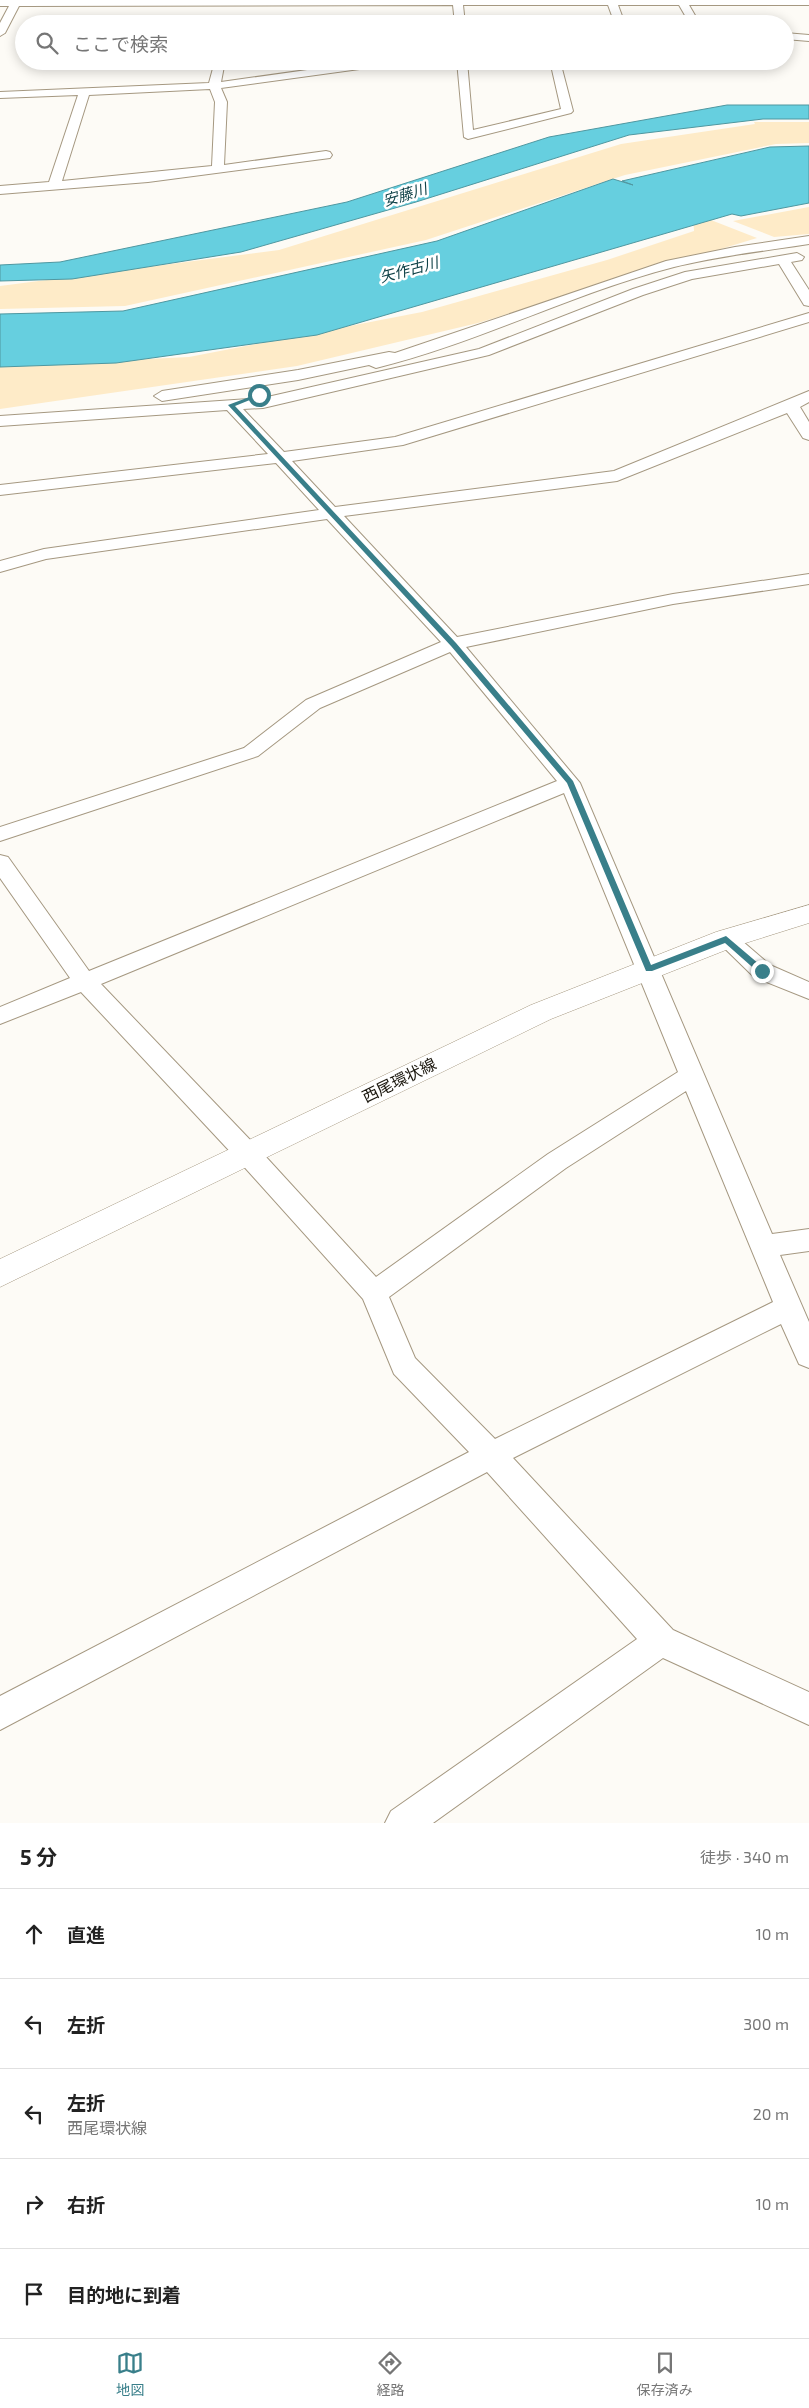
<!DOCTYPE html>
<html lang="ja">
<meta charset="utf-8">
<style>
:root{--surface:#fff;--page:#f6f6f6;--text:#222;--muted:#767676;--line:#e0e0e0;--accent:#397f8a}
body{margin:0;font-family:"Exo 2","Noto Sans JP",sans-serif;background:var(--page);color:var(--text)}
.stop{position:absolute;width:15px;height:15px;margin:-11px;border:4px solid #397f8a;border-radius:50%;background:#fff}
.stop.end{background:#397f8a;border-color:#fff;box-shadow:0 1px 5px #0008}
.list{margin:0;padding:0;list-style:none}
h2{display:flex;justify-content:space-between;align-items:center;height:65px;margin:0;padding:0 20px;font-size:21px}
h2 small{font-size:16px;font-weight:400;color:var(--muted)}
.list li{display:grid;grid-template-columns:32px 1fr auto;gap:15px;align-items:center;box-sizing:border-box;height:90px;padding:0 20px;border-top:1px solid var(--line)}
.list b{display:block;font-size:19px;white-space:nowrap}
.list p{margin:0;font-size:16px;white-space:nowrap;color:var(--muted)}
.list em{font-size:16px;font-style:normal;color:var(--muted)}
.icon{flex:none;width:28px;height:28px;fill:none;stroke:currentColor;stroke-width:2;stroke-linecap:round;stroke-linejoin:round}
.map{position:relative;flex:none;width:809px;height:1823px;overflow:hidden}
.search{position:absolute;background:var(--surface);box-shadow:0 2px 12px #0003;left:15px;right:15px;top:15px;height:55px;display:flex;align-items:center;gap:12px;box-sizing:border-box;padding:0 18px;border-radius:28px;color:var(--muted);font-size:19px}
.sheet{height:515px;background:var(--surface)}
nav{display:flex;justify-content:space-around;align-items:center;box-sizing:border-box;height:70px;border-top:1px solid var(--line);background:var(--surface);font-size:14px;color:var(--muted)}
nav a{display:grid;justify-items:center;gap:2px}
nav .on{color:var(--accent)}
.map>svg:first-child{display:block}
.green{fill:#feebc8}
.water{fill:#66cfdf;stroke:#4f97a0}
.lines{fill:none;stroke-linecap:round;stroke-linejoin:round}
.street-casing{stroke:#a59881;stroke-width:2}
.secondary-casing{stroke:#a59881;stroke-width:1}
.street{fill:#fff;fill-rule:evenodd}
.secondary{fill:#fff;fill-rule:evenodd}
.route{fill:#397f8a}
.labels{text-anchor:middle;stroke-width:5;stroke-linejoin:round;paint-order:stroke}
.far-water-label{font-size:15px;font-style:italic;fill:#104248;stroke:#fff}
.street-label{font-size:16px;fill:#19150c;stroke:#fff}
</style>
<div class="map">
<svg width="809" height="1823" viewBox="0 0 809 1823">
<rect width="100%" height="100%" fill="#fdfbf6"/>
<path class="green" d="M 754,122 L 809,122 L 809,143 L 776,144 L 625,175 L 426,240 L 125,306 L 0,309 L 0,286 L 279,250 L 621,144 L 755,124 Z
M 809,207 L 809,234 L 774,237 L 733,221 Z
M 693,213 L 757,238 L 478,323 L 297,366 L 0,409 L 0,366 L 189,357 L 422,312 L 607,260 L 694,231 Z"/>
<path class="water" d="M 727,105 L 809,105 L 809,119 L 763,119 L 629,135 L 416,202 L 241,252 L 72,279 L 0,281 L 0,265 L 60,262 L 347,202 L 549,137 Z
M 809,146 L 809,203 L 741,216 L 732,214 L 317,335 L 116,363 L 0,367 L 0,314 L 123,311 L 437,241 L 613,179 L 633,185 L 622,181 L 770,147 Z"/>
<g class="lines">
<g class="street-casing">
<path id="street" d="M 0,0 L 809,0 L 809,5 L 689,5 L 700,24 L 690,24 L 679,5 L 618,5 L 625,24 L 615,24 L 608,5 L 463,5 L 465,24 L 455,24 L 453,5 L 19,6 L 5,33 L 0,36 L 0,23 L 9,6 L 0,6 Z
M 785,33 L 809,35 L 809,41 L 785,39 Z
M 215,61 L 225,61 L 221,82 L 371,61 L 401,61 L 396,64 L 221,88 L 227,102 L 224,165 L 326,151 L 330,152 L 332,155 L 330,158 L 148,182 L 0,194 L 0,186 L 49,182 L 78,95 L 0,98 L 0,92 L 209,83 ZM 210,89 L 215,102 L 212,166 L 62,181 L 89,95 Z
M 457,61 L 467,61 L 473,130 L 561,109 L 550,61 L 560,61 L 573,111 L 571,113 L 468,139 L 464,137 Z
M 809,236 L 809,244 C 764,251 718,256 674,267 C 573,293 478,343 376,368 L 369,365 L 298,380 L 162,401 L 154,396 L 162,391 L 298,370 L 389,352 L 395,353 L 666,261 L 735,247 Z
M 797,253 L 804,257 L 802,260 L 791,262 L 809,290 L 809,306 L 804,305 L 779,264 L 692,279 L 643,295 L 489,355 L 263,408 L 243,409 L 284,452 L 395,437 L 809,313 L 809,322 L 403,445 L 292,461 L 335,507 L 614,471 L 809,391 L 809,402 L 800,407 L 809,422 L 809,440 L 803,438 L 787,413 L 617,481 L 344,516 L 457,637 L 673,594 L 809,574 L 809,584 L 673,604 L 466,647 L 580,783 L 772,1234 L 809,1229 L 809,1251 L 780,1255 L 809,1322 L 809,1368 L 799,1364 L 781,1324 L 513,1458 L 673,1630 L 809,1692 L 809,1725 L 663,1658 L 433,1823 L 385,1823 L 391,1811 L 637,1639 L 487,1472 L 0,1730 L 0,1696 L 469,1452 L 394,1374 L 363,1299 L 238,1160 L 81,992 L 0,1024 L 0,1007 L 70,978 L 0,878 L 0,855 L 8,857 L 89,971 L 557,781 L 450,652 L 320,708 L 258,756 L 0,841 L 0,827 L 244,748 L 306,700 L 441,642 L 327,519 L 46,559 L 0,572 L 0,561 L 44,549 L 319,510 L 276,463 L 0,495 L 0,485 L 268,454 L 227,410 L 0,426 L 0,416 L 263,398 L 479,349 L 633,289 L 685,272 ZM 564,793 L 678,1072 L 548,1154 L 376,1277 L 256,1146 L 101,984 ZM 686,1091 L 773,1302 L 495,1439 L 415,1358 L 389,1297 L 566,1168 Z
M 726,931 L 734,934 L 770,965 L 809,982 L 809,999 L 754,977 L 715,939 L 718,934 Z"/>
</g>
<g class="secondary-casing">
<path id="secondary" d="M 809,905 L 809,923 L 736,946 L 551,1019 L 0,1287 L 0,1259 L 531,1005 L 716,932 Z"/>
</g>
<use href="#street" class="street"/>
<use href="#secondary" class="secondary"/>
</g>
<path class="route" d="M 257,394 L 262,395 L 235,406 L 456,643 L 573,781 L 651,965 L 726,936 L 765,969 L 765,973 L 759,973 L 725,943 L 652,971 L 646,971 L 567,783 L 451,646 L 228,405 Z"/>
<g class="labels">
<g class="far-water-label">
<text transform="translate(405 195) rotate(-17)" y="5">安藤川</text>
<text transform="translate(409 270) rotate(-15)" y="5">矢作古川</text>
</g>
<g class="street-label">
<text transform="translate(399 1080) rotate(-26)" y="6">西尾環状線</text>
</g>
</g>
</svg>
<div class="stop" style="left:259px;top:395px"></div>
<div class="stop end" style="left:762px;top:971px"></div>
<div class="search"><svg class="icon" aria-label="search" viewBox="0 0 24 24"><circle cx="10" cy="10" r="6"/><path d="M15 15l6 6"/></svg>ここで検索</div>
</div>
<section class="sheet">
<h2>5 分<small>徒歩 · 340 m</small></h2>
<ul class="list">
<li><svg class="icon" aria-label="ahead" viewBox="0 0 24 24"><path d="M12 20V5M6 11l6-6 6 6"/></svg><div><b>直進</b></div><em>10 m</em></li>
<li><svg class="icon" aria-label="left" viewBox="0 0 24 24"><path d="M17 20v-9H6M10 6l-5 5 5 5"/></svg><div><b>左折</b></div><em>300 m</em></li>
<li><svg class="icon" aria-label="left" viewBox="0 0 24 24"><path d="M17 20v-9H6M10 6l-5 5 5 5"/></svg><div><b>左折</b><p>西尾環状線</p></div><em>20 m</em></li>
<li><svg class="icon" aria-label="right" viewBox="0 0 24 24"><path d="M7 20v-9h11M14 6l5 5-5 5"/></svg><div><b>右折</b></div><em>10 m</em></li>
<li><svg class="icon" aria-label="arrive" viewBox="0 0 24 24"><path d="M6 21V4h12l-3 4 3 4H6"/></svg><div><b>目的地に到着</b></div></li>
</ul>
</section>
<nav>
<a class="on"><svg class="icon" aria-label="map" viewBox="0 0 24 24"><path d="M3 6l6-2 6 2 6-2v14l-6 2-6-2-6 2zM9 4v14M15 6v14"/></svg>地図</a>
<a><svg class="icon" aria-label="directions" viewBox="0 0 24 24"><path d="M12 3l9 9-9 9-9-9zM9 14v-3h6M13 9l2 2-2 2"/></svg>経路</a>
<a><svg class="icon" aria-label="saved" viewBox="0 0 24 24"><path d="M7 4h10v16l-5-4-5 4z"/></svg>保存済み</a>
</nav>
